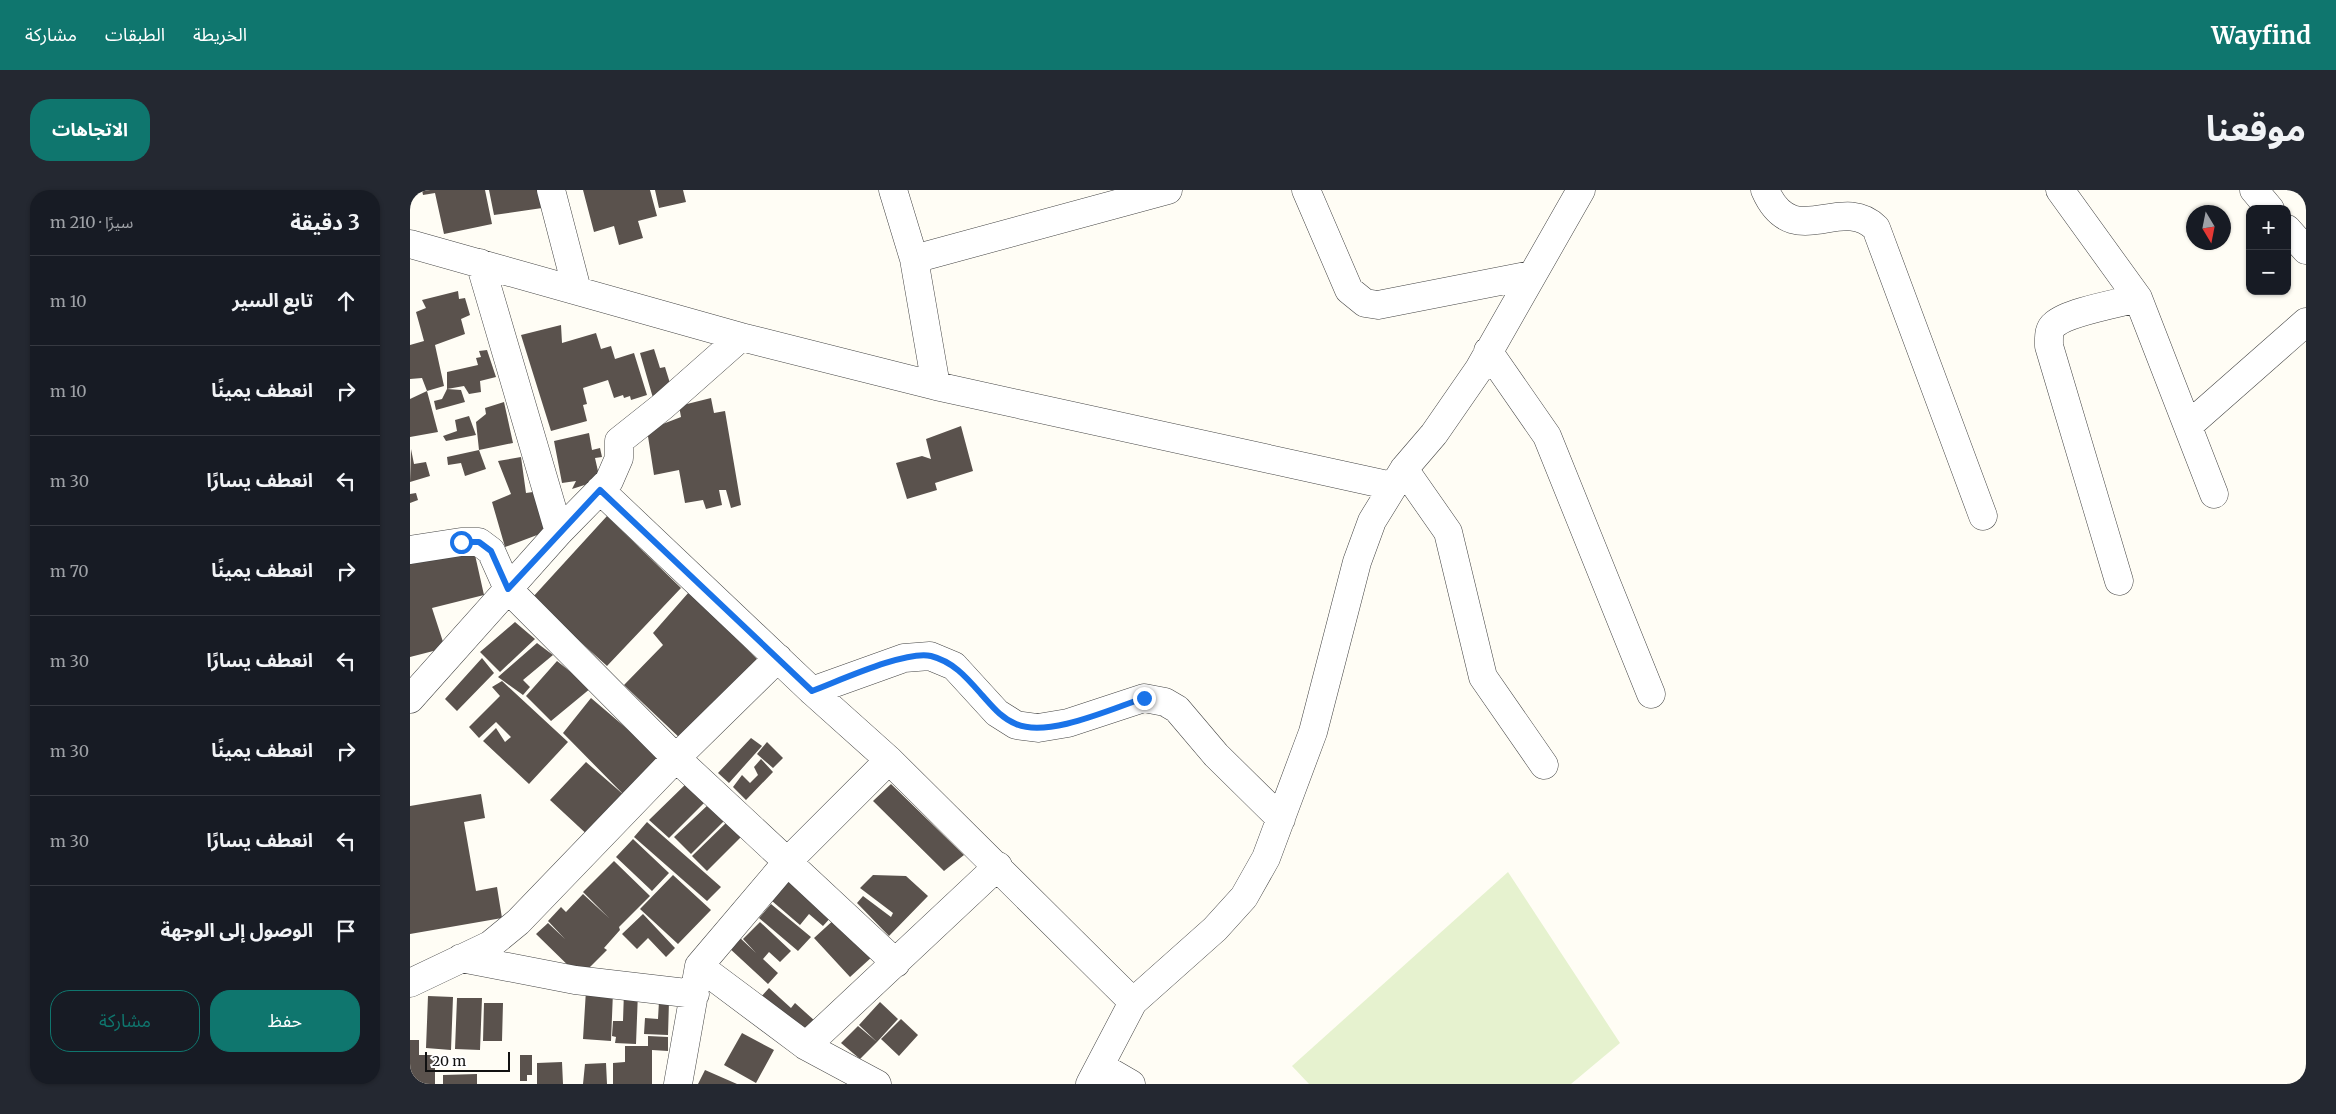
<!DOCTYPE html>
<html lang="ar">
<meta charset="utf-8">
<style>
:root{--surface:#171b24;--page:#242831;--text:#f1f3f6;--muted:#9ea1a6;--line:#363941;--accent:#0f766e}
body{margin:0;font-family:Merriweather,"Noto Sans Arabic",serif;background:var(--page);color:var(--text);direction:rtl}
.controls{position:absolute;right:15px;top:15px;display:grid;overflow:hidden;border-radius:10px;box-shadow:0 1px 4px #0004}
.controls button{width:45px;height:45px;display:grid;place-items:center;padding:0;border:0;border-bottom:1px solid var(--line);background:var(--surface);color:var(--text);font:25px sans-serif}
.compass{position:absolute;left:1776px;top:15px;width:45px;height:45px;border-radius:50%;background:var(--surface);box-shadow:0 1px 4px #0004;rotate:170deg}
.scale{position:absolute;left:15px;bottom:12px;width:85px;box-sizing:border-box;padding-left:5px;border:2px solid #111;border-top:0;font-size:14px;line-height:18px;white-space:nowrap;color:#111;-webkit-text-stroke:4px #fff;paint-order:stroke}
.stop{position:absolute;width:15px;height:15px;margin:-11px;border:4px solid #1a73e8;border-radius:50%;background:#fff}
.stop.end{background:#1a73e8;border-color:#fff;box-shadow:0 1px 5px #0008}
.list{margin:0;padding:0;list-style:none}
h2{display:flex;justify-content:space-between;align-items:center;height:65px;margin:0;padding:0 20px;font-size:21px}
h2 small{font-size:16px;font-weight:400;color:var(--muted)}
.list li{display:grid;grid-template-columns:32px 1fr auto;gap:15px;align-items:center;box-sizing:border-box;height:90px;padding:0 20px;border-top:1px solid var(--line)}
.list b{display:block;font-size:19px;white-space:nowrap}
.list em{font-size:16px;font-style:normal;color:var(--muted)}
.actions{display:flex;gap:10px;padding:15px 20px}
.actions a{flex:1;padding:11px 0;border:1px solid var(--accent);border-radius:20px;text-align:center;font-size:18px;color:var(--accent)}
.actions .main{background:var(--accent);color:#fff}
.icon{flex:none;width:28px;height:28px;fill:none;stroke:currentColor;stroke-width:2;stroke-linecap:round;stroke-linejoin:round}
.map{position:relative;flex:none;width:1896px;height:894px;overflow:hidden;direction:ltr;border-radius:20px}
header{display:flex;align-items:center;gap:30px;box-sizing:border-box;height:70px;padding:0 25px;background:var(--accent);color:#fff}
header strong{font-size:24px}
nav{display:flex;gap:28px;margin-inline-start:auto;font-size:18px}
.intro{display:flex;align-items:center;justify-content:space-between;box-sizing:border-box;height:120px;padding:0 30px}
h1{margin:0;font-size:35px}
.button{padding:12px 22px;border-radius:20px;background:var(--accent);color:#fff;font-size:18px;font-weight:700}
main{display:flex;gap:30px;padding:0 30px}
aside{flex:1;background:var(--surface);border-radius:20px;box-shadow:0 1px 4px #0004}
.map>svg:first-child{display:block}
.pitch{fill:#e6f2cf}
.building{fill:#5a524d}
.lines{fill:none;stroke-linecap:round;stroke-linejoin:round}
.minor-casing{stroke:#444;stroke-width:29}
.minor{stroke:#fff;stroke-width:28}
.route{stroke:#1a73e8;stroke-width:6}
</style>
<header>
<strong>Wayfind</strong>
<nav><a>الخريطة</a><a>الطبقات</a><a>مشاركة</a></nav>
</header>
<div class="intro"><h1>موقعنا</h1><a class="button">الاتجاهات</a></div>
<main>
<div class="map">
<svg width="1896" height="894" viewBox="0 0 1896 894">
<rect width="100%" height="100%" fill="#fffdf5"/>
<path class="pitch" d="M 1098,682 L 1210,853 L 1161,894 L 899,894 L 882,876 Z"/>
<path class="building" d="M 12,0 L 75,0 L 82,34 L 34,44 L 25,3 L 13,5 Z
M 79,0 L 133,0 L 139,17 L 84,25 Z
M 173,0 L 240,0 L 247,26 L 228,31 L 233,48 L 209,55 L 204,36 L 184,42 Z
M 245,0 L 273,0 L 276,12 L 249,18 Z
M 48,101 L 49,109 L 55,108 L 60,125 L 51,129 L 55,144 L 25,155 L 34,196 L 17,201 L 12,188 L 0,189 L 0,155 L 14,151 L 6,122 L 16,118 L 12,110 Z
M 151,135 L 152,153 L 186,143 L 191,159 L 201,156 L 205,169 L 224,163 L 237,205 L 221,210 L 220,206 L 214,208 L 213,205 L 204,208 L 198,190 L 173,198 L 177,214 L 173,215 L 177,231 L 141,241 L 111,145 Z
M 244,159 L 250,178 L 255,177 L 263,203 L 243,208 L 230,163 Z
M 77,160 L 86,187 L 70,191 L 71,202 L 59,204 L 54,196 L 37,199 L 51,200 L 55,212 L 26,220 L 24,211 L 32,209 L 37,199 L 37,182 L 68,175 L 66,168 L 71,167 L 69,161 Z
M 17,201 L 28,242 L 0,247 L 0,209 Z
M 301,208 L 304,223 L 315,221 L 331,315 L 321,318 L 316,300 L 309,300 L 312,315 L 296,319 L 293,310 L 275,313 L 269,280 L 244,285 L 237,240 L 271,227 L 269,216 Z
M 94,212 L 103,253 L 69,260 L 66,232 L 76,224 L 75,218 Z
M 59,226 L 66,245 L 36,251 L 33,246 L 47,241 L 45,230 Z
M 551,236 L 563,281 L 525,293 L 527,300 L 497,309 L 486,273 L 512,266 L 521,269 L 516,249 Z
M 179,243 L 182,260 L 190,258 L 192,267 L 185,268 L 190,290 L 162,299 L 166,291 L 152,293 L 144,251 Z
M 1,259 L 4,274 L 16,272 L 20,286 L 0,292 Z
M 69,260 L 76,279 L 55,286 L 51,273 L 38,275 L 37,267 Z
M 111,267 L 116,303 L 130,301 L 143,339 L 95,357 L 82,312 L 101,304 L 88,271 Z
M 6,303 L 8,310 L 0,313 L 0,304 Z
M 197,326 L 271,398 L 197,476 L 122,408 Z
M 63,356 L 74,405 L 22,418 L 35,458 L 0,467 L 0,370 Z
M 279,402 L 351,473 L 274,552 L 214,495 L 253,455 L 243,443 Z
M 105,432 L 125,449 L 90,482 L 70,462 Z
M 127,453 L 143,465 L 113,490 L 120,497 L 113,505 L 88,487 Z
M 72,468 L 84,483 L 47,521 L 35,509 Z
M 147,471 L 181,498 L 141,531 L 116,506 Z
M 92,491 L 158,552 L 119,594 L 73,551 L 86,538 L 95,552 L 101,547 L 86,532 L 69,548 L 59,537 L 90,506 L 82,497 Z
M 181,508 L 256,572 L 182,649 L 140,610 L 176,572 L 214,605 L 153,543 Z
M 341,548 L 352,556 L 319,593 L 308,583 Z
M 357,552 L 373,568 L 363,578 L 347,564 Z
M 351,569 L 363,582 L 336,610 L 323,597 L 332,585 L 340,593 L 348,585 L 344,577 Z
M 279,591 L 299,608 L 259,648 L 239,630 Z
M 481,594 L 554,665 L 534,681 L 463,611 Z
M 71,604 L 75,628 L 54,632 L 66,701 L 87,697 L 92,728 L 0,744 L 0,616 Z
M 300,613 L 316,629 L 281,664 L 264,647 Z
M 319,630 L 334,644 L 297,681 L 282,666 Z
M 237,632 L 311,697 L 297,711 L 224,647 Z
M 223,649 L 259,683 L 242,701 L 206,667 Z
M 204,671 L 240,706 L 209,737 L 210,740 L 194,758 L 197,760 L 170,787 L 126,744 L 138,733 L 155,749 L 138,731 L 151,717 L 156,722 L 173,704 L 199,728 L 173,702 Z
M 263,685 L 301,720 L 268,754 L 230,719 Z
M 463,685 L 496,686 L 518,706 L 479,746 L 447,713 L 453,706 L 481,727 L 483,723 L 450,698 Z
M 380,690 L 422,726 L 413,736 L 399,724 L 390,735 L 362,711 Z
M 361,714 L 401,747 L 388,761 L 349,728 Z
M 233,724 L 265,758 L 256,767 L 238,748 L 227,759 L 212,744 Z
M 427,727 L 463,766 L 440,787 L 404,748 Z
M 350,732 L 381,761 L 370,772 L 359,762 L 353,769 L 368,783 L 358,794 L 318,757 L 328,746 L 346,763 L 333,749 Z
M 359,798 L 381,818 L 385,813 L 405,831 L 391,847 L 349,809 Z
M 176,800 L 203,802 L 201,851 L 173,849 Z
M 214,801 L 228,802 L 226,854 L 205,853 L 206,847 L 202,846 L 203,831 L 213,831 Z
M 18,806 L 43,807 L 41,860 L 16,858 Z
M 47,808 L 72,808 L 70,860 L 45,859 Z
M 249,811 L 259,811 L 258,845 L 234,844 L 235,828 L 248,829 Z
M 470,812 L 488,829 L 467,852 L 449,835 Z
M 74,813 L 93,813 L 92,851 L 73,851 Z
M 491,829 L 508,845 L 489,866 L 471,849 Z
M 448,836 L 467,852 L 450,869 L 431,853 Z
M 332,843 L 364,860 L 346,893 L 314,875 Z
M 238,846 L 258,847 L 258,861 L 242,860 L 242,894 L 203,894 L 203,873 L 215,872 L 215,856 L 238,856 Z
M 0,850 L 9,850 L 9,865 L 25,865 L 25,894 L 0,894 Z
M 110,865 L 122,865 L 122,885 L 117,885 L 117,891 L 110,891 Z
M 152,872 L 153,894 L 127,894 L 127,873 Z
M 196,873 L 197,894 L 173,894 L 175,874 Z
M 295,880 L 327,894 L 288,894 Z
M 67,884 L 67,894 L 33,894 L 33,885 Z"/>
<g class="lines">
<g class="minor-casing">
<path id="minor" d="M 141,0 L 167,100
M 483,0 L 504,69
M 896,0 L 939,100 L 955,113 L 968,115 L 1121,85
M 1355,0 C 1383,64 1431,3 1466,38 L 1573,326
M 1650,0 L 1728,108 L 1804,304
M 1844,0 L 1860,19
M 1877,39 L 1896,60
M 0,54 L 331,147 L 526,196 L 982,296
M 70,73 L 149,342
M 1078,161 L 1137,246 L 1241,504
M 526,196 L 504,69 L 758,0
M 1779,235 L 1896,132
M 994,279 L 1038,342 L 1073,487 L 1134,575
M 190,300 L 402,501 L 479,570 L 723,812
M 0,360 L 51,352 L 69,352 L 81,361 L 98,399 L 266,568 L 486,773
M 1709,391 L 1639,156 C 1639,147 1638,139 1645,134 C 1658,122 1710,113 1728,108
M 402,501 L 494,468 L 520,466 L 544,476 L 587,523 L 606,535 L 628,538 L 658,533 L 734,508 L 755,512 L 767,519 L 806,565 L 871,629
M 0,509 L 149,342 L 199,291 L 209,268 L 209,251 L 253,216 L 331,147
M 51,768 L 165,790 L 285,804
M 289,776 L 396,856 L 467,894
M 0,793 L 80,755 L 108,732 L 266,568 L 368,468
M 396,856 L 588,676
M 690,876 L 721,894
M 268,894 L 289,776 L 378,671 L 479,570
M 680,894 L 723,812 L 805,739 L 834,707 L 856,668 L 903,542 L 947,372 L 962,331 L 994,279 L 1024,244 L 1069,179 L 1171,0"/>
</g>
<use href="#minor" class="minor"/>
</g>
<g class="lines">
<path class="route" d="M 51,352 L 69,352 L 81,361 L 98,399 L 190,300 L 402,501 C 429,491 496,460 521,466 C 544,472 557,488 572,505 C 582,516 591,528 606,534 C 638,548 701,519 734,508"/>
</g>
</svg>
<div class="controls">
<button>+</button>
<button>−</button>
</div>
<svg class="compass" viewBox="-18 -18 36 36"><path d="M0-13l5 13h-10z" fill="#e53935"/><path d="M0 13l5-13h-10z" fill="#9ea1a6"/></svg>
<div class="scale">20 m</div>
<div class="stop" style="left:51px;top:352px"></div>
<div class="stop end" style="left:734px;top:508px"></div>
</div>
<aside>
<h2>3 دقيقة<small>سيرًا · 210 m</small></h2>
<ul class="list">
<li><svg class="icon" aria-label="ahead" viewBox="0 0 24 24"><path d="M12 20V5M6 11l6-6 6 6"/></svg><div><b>تابع السير</b></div><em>10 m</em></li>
<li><svg class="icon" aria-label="right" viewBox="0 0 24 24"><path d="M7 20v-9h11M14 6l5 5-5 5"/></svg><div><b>انعطف يمينًا</b></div><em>10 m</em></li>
<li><svg class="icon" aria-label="left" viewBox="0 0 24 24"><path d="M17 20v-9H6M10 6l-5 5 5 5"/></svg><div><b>انعطف يسارًا</b></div><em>30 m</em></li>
<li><svg class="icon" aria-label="right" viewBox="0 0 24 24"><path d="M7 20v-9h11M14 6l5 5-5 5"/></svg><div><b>انعطف يمينًا</b></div><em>70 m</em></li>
<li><svg class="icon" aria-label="left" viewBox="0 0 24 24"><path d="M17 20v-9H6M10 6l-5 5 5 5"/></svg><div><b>انعطف يسارًا</b></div><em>30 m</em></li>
<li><svg class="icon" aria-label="right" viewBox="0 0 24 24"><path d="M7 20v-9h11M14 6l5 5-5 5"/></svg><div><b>انعطف يمينًا</b></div><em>30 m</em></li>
<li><svg class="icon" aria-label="left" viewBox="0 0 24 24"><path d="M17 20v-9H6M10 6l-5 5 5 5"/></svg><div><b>انعطف يسارًا</b></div><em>30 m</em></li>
<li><svg class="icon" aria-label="arrive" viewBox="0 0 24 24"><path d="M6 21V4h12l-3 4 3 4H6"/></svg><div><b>الوصول إلى الوجهة</b></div></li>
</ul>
<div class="actions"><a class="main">حفظ</a><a>مشاركة</a></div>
</aside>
</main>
